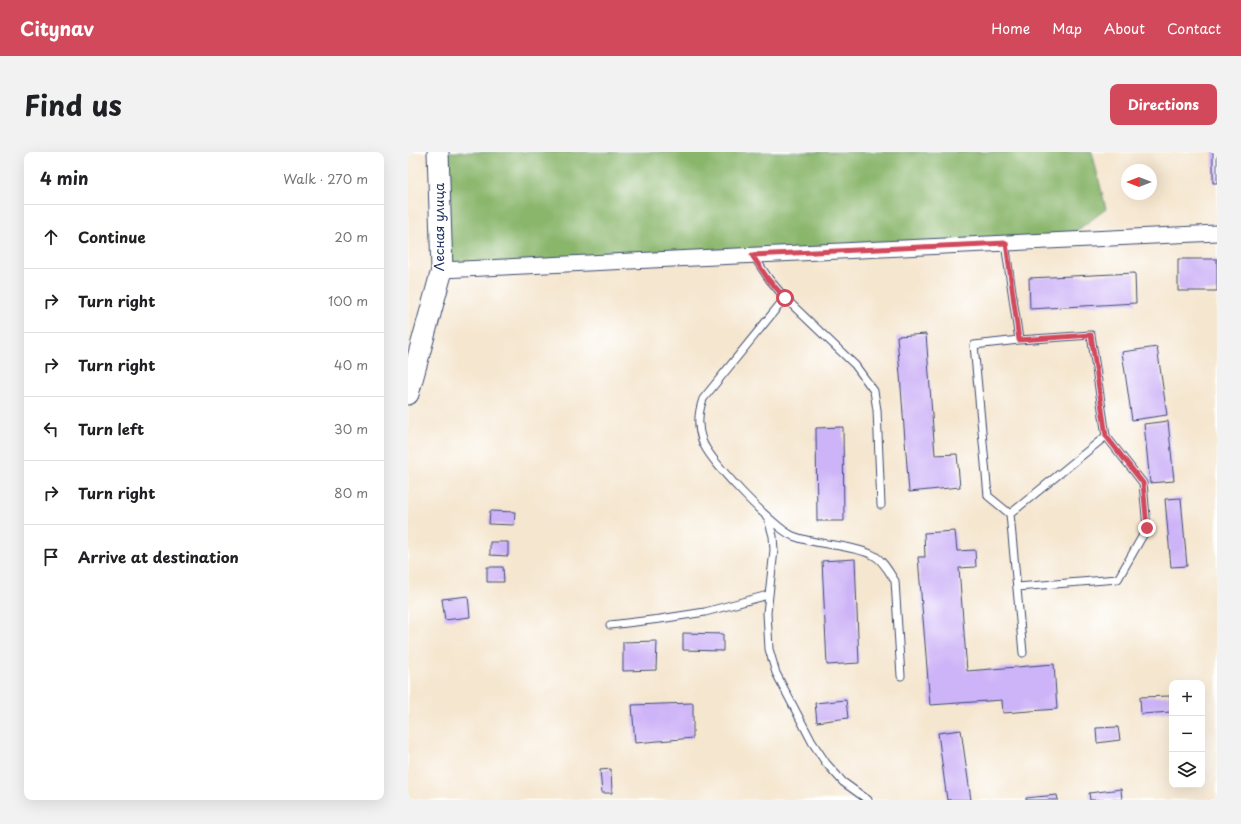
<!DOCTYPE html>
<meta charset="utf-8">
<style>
:root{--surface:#fff;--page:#f2f2f2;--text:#202124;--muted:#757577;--line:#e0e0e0;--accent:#d1495b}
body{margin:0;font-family:"Playpen Sans",sans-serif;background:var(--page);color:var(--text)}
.controls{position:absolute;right:12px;bottom:12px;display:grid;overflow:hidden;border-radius:8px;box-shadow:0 4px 16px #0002}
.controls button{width:36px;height:36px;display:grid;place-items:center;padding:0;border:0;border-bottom:1px solid var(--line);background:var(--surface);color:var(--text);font:20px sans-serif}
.compass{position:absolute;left:713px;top:12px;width:36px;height:36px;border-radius:50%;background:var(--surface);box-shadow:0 4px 16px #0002;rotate:270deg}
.stop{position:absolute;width:12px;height:12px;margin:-9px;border:3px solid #d1495b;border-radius:50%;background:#fff}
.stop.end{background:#d1495b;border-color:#fff;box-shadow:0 1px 4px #0008}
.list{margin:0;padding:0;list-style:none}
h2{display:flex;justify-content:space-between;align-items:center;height:52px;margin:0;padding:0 16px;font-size:17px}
h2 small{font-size:13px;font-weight:400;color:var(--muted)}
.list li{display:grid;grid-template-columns:26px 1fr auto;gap:12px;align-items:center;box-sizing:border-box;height:64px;padding:0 16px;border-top:1px solid var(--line)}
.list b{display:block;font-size:15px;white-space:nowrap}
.list em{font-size:13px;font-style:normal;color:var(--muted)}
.icon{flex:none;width:22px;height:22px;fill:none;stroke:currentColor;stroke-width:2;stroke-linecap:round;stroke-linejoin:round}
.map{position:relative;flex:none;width:809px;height:648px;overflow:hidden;border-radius:8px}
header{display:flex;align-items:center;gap:24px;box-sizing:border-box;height:56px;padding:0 20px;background:var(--accent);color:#fff}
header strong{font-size:19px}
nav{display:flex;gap:22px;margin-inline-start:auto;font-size:14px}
.intro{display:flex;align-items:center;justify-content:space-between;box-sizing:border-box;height:96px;padding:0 24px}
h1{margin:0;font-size:28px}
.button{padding:10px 18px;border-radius:8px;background:var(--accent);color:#fff;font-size:14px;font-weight:700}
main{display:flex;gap:24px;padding:0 24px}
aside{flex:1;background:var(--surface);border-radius:8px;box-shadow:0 4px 16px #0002}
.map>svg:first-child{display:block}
.forest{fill:#8ab66c;stroke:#527265}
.building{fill:#cdb3f7}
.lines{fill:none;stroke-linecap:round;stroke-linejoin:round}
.lane-casing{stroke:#3c4a6f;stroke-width:9}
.street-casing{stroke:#3c4a6f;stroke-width:17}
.secondary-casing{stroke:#3c4a6f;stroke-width:23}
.lane{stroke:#fff;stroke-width:7}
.street{stroke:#fff;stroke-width:15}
.secondary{stroke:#fff;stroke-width:21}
.route{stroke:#d1495b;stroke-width:5}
.labels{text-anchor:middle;stroke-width:3.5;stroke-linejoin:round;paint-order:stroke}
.street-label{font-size:13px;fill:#1b2f5e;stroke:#fff}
</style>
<header>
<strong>Citynav</strong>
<nav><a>Home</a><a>Map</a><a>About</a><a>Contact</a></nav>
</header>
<div class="intro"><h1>Find us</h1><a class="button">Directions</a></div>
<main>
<aside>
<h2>4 min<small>Walk · 270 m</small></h2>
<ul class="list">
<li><svg class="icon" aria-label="ahead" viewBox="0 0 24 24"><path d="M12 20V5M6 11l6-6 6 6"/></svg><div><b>Continue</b></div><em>20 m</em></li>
<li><svg class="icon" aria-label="right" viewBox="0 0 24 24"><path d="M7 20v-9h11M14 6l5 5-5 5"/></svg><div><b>Turn right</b></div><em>100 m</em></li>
<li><svg class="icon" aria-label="right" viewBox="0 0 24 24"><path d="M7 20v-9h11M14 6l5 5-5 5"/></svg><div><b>Turn right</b></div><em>40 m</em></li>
<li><svg class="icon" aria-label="left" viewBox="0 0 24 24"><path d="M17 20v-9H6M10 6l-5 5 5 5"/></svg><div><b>Turn left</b></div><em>30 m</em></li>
<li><svg class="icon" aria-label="right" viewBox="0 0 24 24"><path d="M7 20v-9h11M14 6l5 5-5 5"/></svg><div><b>Turn right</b></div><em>80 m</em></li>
<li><svg class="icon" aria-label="arrive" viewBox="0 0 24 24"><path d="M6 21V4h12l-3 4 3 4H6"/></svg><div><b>Arrive at destination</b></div></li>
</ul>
</aside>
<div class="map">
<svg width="809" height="648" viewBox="0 0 809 648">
<rect width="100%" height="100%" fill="#fff"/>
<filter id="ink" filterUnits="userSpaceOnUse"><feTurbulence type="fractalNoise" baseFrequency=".025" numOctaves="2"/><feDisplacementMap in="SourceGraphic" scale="8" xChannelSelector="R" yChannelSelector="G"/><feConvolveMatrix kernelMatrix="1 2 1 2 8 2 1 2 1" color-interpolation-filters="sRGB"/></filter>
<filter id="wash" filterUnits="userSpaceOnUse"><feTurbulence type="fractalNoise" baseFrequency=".012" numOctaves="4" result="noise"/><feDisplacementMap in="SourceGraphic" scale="16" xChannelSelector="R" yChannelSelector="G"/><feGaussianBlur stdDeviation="0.9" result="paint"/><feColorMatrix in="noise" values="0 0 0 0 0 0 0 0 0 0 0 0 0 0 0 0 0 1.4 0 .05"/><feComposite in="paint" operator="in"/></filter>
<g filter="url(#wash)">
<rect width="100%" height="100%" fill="#f5e6cf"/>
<path class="forest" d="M 30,0 L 684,0 L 698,57 L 656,88 L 34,118 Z"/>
<g id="blocks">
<path class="building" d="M 805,0 L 809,0 L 809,31 L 805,31 Z
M 770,107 L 809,107 L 809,139 L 770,139 Z
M 727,121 L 728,151 L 622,157 L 621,126 Z
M 518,182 L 527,303 L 549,302 L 552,335 L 501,340 L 489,184 Z
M 749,195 L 759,263 L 724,268 L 714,200 Z
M 760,269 L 766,329 L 742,331 L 736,272 Z
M 435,275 L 436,369 L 409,369 L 408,276 Z
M 773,346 L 779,414 L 763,415 L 757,347 Z
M 82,359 L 107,360 L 106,373 L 81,372 Z
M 547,379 L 549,399 L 567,398 L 568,415 L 551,416 L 559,519 L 646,512 L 649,557 L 595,561 L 594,548 L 522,553 L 510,405 L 517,405 L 516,381 Z
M 82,390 L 100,390 L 100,404 L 82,403 Z
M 447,407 L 451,511 L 419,513 L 414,409 Z
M 79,415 L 95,415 L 96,430 L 79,430 Z
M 60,444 L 62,465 L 37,468 L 34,447 Z
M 275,481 L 315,482 L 315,499 L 275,498 Z
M 249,489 L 248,518 L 215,519 L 215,490 Z
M 762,544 L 763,560 L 733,562 L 732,545 Z
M 438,548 L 440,566 L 409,570 L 407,551 Z
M 285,551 L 285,586 L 227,591 L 224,553 Z
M 710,575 L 712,588 L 689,591 L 688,576 Z
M 553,578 L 563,648 L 539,648 L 530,581 Z
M 203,617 L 204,641 L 194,641 L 192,618 Z
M 713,637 L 714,648 L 682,648 L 681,641 Z
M 649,643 L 650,648 L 618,648 L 618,646 Z"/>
</g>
</g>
<g filter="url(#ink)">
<use href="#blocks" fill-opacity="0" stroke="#3c4a6f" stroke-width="1"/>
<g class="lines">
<g class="lane-casing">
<path id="lane" d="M 597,91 L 611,188 L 566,193 L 580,344 L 602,362 L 615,501
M 345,103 L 361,127 L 377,146 L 447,213 L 466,239 L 469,258 L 473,353
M 377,146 L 295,247 C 290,261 289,274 294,288 C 299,307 367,377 385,384 C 410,394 442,392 465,403 C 475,408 481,420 487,429 L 493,524
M 602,362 L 698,284
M 360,367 L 365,384 L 366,398 L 359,461 L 361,497 L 368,521 L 404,590 L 418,611 L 435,630 L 460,648
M 609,435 L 710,427 L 739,376 L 735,331 L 698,284 L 683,183 L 611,188
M 202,473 L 252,467 L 297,460 L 360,443"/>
</g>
<g class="street-casing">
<path id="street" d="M 34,118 L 809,81"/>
</g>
<g class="secondary-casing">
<path id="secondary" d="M 0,242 L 34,118 L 30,0"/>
</g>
<use href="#lane" class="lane"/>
<use href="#street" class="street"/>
<use href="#secondary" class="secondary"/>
</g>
</g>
<g class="lines" filter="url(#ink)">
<path class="route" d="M 377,146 L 360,127 L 344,103 L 598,91 L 611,188 L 683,183 L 698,284 L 735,331 L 739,376"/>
</g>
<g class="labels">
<g class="street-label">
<text transform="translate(31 75) rotate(-90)" y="5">Лесная улица</text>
</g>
</g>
</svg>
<div class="controls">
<button>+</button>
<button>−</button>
<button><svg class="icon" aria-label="layers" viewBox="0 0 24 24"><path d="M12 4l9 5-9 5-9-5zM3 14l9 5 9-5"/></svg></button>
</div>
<svg class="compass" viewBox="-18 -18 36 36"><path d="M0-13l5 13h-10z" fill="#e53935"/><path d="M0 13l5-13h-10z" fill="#757577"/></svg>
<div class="stop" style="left:377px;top:146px"></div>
<div class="stop end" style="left:739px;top:376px"></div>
</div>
</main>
